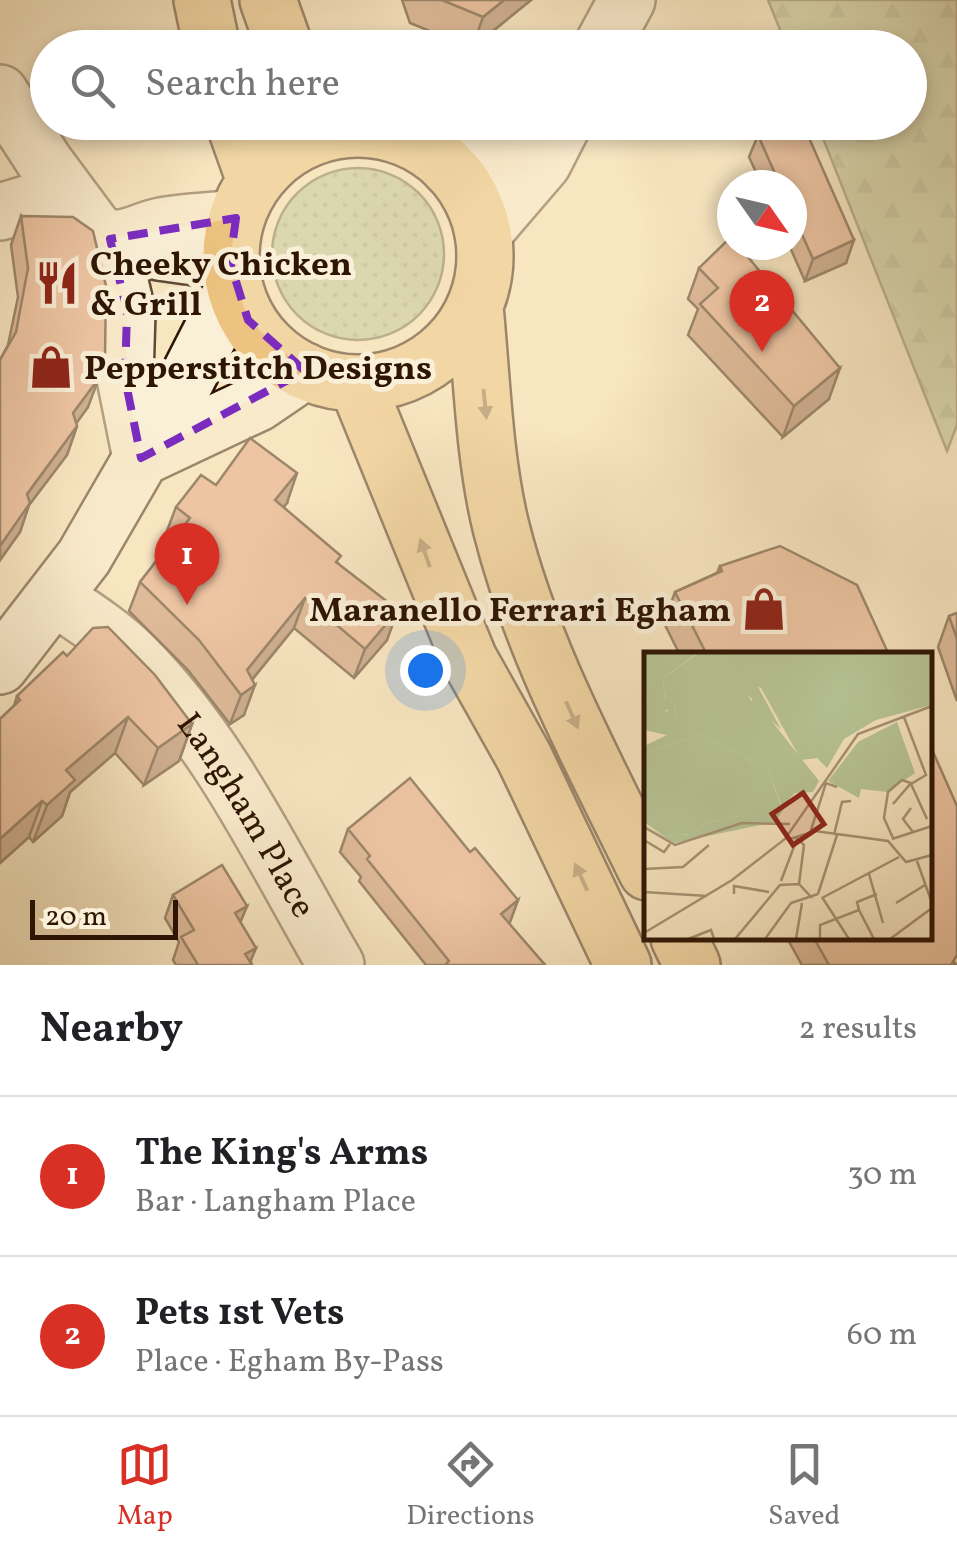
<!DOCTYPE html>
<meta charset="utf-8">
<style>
:root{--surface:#fff;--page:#f6f6f6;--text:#202124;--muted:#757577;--line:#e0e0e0;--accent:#d93025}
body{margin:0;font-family:Vollkorn,serif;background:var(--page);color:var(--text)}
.compass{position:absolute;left:717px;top:170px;width:90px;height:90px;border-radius:50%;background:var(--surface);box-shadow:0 5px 15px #0003;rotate:124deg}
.scale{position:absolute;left:30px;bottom:25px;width:148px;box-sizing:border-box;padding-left:10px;border:5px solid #2f1504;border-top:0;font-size:28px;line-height:35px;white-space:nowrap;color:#2f1504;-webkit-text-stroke:8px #faefd7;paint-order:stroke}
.you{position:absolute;left:425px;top:670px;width:35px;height:35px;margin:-25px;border:8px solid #fff;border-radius:50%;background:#1a73e8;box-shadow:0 0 0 15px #1a73e833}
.badge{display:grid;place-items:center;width:65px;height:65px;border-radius:50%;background:var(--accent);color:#fff;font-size:32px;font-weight:700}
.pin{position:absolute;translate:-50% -82px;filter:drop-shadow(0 2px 5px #0008)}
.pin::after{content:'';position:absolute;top:52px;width:35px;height:30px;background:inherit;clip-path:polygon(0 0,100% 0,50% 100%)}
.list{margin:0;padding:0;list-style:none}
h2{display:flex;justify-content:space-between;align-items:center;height:130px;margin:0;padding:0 40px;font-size:42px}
h2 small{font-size:32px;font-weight:400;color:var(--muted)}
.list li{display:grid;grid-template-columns:65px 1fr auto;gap:30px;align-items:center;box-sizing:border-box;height:160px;padding:0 40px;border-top:2px solid var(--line)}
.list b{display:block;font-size:38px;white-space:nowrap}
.list p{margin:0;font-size:32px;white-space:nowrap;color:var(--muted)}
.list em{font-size:32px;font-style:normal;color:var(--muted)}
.icon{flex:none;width:55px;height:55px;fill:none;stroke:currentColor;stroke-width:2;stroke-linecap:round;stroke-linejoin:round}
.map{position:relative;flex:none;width:957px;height:965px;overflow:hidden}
.search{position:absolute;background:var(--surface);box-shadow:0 5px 15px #0003;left:30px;right:30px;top:30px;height:110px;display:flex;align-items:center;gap:25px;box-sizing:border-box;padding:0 35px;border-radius:55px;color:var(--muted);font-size:38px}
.sheet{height:450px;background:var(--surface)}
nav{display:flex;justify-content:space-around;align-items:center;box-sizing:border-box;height:140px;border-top:2px solid var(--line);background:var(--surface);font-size:28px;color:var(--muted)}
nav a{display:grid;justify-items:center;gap:5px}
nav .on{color:var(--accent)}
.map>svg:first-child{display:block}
.grass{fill:url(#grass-dots);stroke:#746e4e;stroke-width:2.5}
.forest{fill:url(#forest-firs);stroke:#746e4e;stroke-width:2.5}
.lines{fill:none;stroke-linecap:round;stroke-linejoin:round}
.minor-casing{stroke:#614933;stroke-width:60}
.tertiary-casing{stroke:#614933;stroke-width:60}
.secondary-casing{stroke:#2f1504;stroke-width:60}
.primary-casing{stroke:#2f1504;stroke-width:60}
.minor{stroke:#faefd7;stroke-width:55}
.tertiary{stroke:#faefd7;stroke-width:55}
.secondary{stroke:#faefd7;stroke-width:55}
.primary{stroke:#ecc380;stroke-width:55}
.wall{fill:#c2886c;stroke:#2f1504;stroke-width:2.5}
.shaded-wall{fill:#9e6f58;stroke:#2f1504;stroke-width:2.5}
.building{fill:#e29e7e;stroke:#2f1504;stroke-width:2.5}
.oneway{fill:#8e6c42}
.marked{fill:none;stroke:#7b2cbf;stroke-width:8;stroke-dasharray:20 12;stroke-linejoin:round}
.labels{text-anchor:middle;stroke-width:10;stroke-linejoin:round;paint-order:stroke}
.poi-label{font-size:35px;font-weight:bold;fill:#2f1504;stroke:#faefd7;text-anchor:start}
.street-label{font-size:35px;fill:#2f1504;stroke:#faefd7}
.inset-road{fill:none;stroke:#a89275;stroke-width:2.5}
.view{fill:#8f2418;fill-opacity:0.15;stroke:#8f2418;stroke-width:5}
.inset-edge{fill:none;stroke:#2f1504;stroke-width:5}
</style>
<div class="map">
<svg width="957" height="965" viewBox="0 0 957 965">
<defs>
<pattern id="grass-dots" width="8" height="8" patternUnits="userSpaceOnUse" patternTransform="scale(2.5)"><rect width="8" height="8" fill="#b8c697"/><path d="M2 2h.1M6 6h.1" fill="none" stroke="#9ea980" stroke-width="1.8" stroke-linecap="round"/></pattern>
<pattern id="forest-firs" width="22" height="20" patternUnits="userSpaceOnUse" patternTransform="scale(2.5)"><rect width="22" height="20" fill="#b8c697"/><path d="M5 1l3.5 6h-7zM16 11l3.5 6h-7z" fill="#9ea980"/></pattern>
</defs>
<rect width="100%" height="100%" fill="#f8e6c1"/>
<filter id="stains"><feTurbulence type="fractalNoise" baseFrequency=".002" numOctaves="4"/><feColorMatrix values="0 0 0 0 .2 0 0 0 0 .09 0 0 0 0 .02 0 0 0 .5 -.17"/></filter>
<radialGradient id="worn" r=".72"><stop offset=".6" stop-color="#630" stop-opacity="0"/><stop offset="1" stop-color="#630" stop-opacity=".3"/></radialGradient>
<path class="grass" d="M272 254a86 86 0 1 1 172 0a86 86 0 1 1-172 0Z"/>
<path class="forest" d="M 768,0 L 957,0 L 957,425 L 947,451 L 817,123 L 910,122 L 910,48 L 787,47 Z"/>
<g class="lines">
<g class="minor-casing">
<g id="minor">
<path d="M 0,93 L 46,164 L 98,234 C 123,245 137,231 161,226 C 185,221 212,221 236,218"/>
<path d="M 0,212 L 66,192"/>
<path d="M 110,239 L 127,312 L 125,378 L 141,458"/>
<path d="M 140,242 L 159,252 L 230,262"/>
<path id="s1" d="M 54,597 C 81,615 111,634 134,657 C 222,745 274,859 336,965"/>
</g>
</g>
<g class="tertiary-casing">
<path id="tertiary" d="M 601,48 L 627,0
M 449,168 L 515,146 L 557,122
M 483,233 L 543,163 L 564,122"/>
</g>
<g class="secondary-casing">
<path id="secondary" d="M 141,458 L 258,403 L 305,371
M 0,666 L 84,557 L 187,379 L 234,287"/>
</g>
<g class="primary-casing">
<path id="primary" d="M 202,0 L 212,48
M 268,0 L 285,48
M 234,122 L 255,181
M231 256a127 127 0 1 1 254 0a127 127 0 1 1-254 0Z
M 475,307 C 482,378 484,458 501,527 C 531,648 593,761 647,872
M 357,384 L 469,659 L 524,757 L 623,965
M 679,938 L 692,965"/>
</g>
<use href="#minor" class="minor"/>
<use href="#tertiary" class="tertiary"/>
<use href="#secondary" class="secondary"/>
<use href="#primary" class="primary"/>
</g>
<path class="wall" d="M 402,0 L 531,0 L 472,48 L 410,23 Z
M 758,135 L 846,263 L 805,281 L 789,245 L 792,245 L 792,185 L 762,185 L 749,157 Z
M 21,216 L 88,407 L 76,423 L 77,426 L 67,455 L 29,505 L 20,532 L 0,560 L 0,360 L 8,345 L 18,297 L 11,245 Z
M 699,268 L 829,399 L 783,437 L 688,335 L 698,309 L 688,299 Z
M 216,485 L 287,503 L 283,507 L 338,563 L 387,640 L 354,678 L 294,628 L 252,680 L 244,715 L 230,724 L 188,670 L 129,611 L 140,582 L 171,542 L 165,536 L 176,507 Z
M 720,566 L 889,655 L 680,655 L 664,623 L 675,592 L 717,573 Z
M 957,613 L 957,701 L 938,647 L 949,616 Z
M 67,656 L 192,724 L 179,761 L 144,785 L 115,753 L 70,792 L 62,816 L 33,842 L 29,837 L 0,863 L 0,719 L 14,706 L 17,696 Z
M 348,829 L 470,852 L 518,900 L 509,924 L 545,965 L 426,965 L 359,881 L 361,877 L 340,852 Z
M 173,895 L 247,906 L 240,922 L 252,965 L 176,965 L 173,960 L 179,942 L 165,918 Z
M 787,938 L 930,938 L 957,965 L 802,965 Z"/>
<path class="shaded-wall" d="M 504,0 L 531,0 L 472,48 L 483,17 Z
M 854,240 L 846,263 L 805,281 L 813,259 Z
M 840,368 L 829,399 L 783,437 L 794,406 Z
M 99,378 L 88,407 L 63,442 L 73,413 Z
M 77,426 L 67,455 L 29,505 L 20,532 L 0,560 L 0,546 L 27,494 Z
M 297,473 L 287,503 L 265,530 L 275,500 Z
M 305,598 L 294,628 L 240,694 L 247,670 Z
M 398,610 L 387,640 L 354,678 L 365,649 Z
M 255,685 L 244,715 L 230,724 L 241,695 Z
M 128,717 L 115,753 L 70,792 L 62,816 L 33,842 L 47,805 L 66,770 Z
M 192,724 L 179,761 L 144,785 L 158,748 Z
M 42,801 L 29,837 L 0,863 L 0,839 Z
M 518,900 L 510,922 L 493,937 L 501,914 Z
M 247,906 L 238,928 L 235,913 Z
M 256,948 L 249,965 L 245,954 Z"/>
<path class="building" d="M 442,0 L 504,0 L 483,17 Z
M 786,122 L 802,122 L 854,240 L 813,259 L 792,212 L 792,185 L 780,185 L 758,135 Z
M 21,216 L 73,217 L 93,231 L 106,286 L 105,358 L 99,378 L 73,413 L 77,426 L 27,494 L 30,503 L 0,546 L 0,360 L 16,332 L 28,268 Z
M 731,237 L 732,245 L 738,245 L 840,368 L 794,406 L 700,304 L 718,288 L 699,268 Z
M 250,438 L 297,473 L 275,500 L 341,556 L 336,562 L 398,610 L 365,649 L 305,598 L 247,670 L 255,685 L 241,695 L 199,640 L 140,582 L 190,518 L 176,507 L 201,475 L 216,485 Z
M 780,546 L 857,585 L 889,655 L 701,655 L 704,649 L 675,592 L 722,571 L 720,566 Z
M 957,613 L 957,639 L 949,616 Z
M 108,627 L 155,675 L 192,724 L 158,748 L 128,717 L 66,770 L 75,780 L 47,805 L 42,801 L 0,839 L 0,719 L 20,700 L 17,696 L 63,652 L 67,656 L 93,628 Z
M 930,745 L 957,806 L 957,955 L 951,965 L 829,965 L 814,938 L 930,938 Z
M 410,778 L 470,852 L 475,848 L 518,900 L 501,914 L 545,965 L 445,965 L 449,961 L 367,859 L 370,856 L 348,829 Z
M 222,865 L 247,906 L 235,913 L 256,948 L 245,954 L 252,965 L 198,965 L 181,937 L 194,930 L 173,895 Z"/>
<defs><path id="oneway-solid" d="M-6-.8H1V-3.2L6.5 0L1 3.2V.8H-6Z" transform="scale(2.5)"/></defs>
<g class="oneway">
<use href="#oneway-solid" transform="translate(485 404) rotate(84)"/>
<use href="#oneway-solid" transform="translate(425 553) rotate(-109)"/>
<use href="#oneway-solid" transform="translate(572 715) rotate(66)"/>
<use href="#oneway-solid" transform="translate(581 877) rotate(-115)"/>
</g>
<path d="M0 0H957V965H0ZM 236,218 L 230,262 L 248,320 L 305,371 L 141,458 L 125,378 L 127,312 L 110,239 Z" fill="#f8e6c1" fill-opacity=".55" fill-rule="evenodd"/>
<path class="marked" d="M 236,218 L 230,262 L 248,320 L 305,371 L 141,458 L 125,378 L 127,312 L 110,239 Z"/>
<defs>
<g id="restaurant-bare" transform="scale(3.45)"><path d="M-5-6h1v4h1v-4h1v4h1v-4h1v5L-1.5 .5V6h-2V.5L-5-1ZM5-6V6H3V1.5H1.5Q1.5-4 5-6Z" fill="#8f2418" stroke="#faefd7" stroke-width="2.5" paint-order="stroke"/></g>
<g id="shop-bare" transform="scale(3.45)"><path d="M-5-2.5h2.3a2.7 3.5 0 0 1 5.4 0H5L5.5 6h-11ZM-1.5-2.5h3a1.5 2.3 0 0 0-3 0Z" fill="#8f2418" stroke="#faefd7" stroke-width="2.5" paint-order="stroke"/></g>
</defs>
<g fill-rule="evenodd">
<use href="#restaurant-bare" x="57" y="283"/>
<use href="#shop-bare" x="51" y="367"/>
<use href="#shop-bare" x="764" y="609"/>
</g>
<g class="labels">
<g class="poi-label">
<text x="90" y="275">Cheeky Chicken<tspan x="90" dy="40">&amp; Grill</tspan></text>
<text x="84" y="379">Pepperstitch Designs</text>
<text x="731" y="621" text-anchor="end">Maranello Ferrari Egham</text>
</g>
<g class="street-label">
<text dy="12" stroke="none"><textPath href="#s1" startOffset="295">Langham Place</textPath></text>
</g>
</g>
<g transform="translate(644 652)">
<rect width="288" height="288" fill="#f8e6c1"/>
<path d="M 56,0 L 97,32 L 121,72 L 123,63 L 175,129 L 169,140 L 151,141 L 138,154 L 124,119 L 112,161 L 61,171 L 48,182 L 20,184 L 0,170 L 0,102 L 43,87 L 105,112 L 131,107 L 111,111 L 50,80 L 31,66 L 32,52 L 21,59 L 26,60 L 23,83 L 0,78 L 0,46 L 21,49 L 19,26 Z" fill="#b8c697"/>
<path d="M 0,0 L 55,0 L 19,26 L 21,50 L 0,46 ZM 56,0 L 95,0 L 137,77 L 123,65 L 126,82 L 117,95 L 103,74 L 108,47 ZM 24,50 L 32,51 L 31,65 L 47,71 L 50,80 L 111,111 L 130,108 L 107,117 L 43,87 L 0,102 L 0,94 L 23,83 ZM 124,119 L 137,153 L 143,152 L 131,170 L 30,191 L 0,173 L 20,184 L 48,182 L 61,171 L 111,161 L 107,125 Z" fill="#b8c697"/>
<path d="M 61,0 L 287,0 L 287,53 L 232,68 L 200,87 L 183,116 L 173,106 L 157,108 L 117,36 L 94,28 ZM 253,70 L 271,121 L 243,140 L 217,137 L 215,146 L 184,129 L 214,90 Z" fill="#b8c697"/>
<path class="inset-road" d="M 260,65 L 282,123 L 267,132 L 283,167M 267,156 L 259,167 L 269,180M 0,175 L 31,193 L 98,171 L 146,172M 167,178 L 182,131 L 193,135M 190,183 L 198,150 L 207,149M 249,186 L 240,166 L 244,140 L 258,128 L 267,131 L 249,152M 154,187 L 160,193 L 155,232M 248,187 L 288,174M 0,188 L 20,200 L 26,192M 143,188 L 171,179 L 244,189 L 262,210 L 288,203M 273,209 L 288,251M 0,217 L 39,215 L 65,193M 225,222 L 239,271M 137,229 L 154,184M 0,240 L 63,244M 90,242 L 90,234 L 125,240M 174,242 L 193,183M 178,245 L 205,287M 178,246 L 255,205M 252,251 L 281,233M 215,258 L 230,287M 0,281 L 88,228 L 141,187 L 214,82 L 288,54M 44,287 L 67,278 L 70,287M 91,287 L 136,233 L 155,232 L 168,246M 121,287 L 147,251 L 174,242M 152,287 L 158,251M 176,287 L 176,273 L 215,258 L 213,250 L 233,242M 246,287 L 288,256"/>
<path class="view" d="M 159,141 L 180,172 L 149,193 L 128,162 Z"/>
<rect width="288" height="288" class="inset-edge"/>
</g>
<rect width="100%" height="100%" filter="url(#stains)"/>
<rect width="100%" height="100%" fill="url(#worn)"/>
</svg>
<svg class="compass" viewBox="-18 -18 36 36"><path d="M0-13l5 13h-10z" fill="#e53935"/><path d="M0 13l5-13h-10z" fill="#757577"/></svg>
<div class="scale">20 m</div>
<div class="you"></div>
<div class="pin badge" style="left:187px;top:605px">1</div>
<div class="pin badge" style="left:762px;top:352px">2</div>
<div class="search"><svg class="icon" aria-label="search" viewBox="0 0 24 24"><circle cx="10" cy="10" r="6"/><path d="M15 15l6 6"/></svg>Search here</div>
</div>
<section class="sheet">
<h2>Nearby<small>2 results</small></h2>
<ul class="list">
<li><span class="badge">1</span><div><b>The King's Arms</b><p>Bar · Langham Place</p></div><em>30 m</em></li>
<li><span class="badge">2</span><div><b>Pets 1st Vets</b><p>Place · Egham By-Pass</p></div><em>60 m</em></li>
</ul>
</section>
<nav>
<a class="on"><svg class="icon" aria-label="map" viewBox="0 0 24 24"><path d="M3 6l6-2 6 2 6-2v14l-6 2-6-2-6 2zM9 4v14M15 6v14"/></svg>Map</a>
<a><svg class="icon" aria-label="directions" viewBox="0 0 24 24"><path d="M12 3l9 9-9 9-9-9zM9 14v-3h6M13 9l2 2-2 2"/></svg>Directions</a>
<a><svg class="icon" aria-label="saved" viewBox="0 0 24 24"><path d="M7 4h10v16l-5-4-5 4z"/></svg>Saved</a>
</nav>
